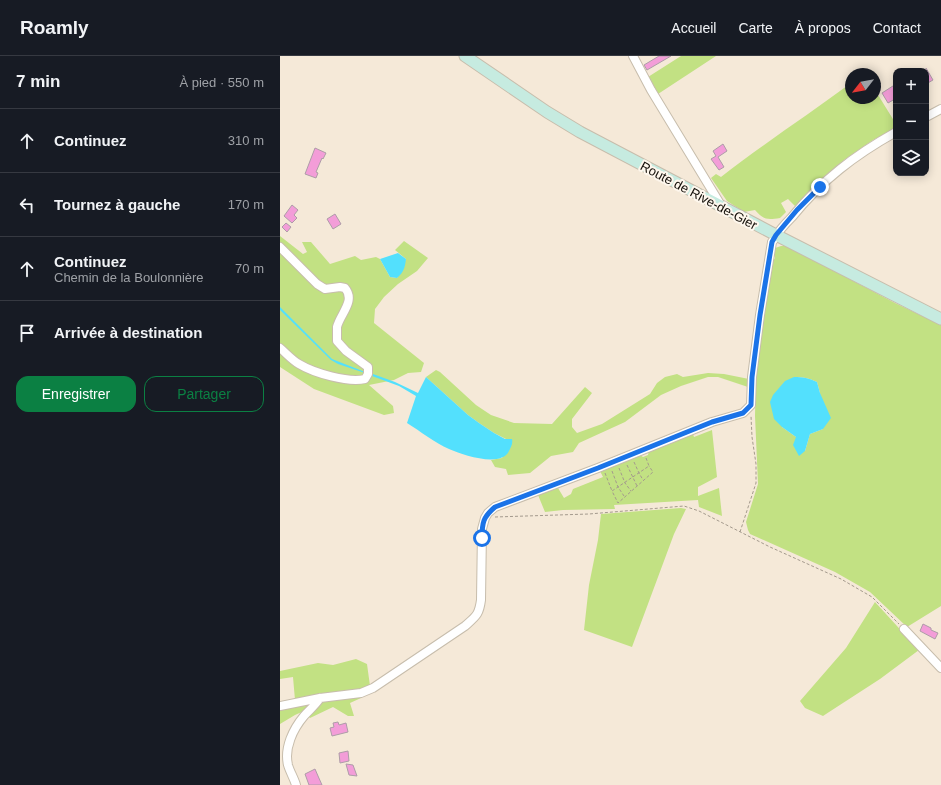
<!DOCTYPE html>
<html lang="fr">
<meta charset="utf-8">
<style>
:root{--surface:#171b24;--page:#20242c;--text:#f1f3f6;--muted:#9ea1a6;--line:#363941;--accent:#0b8043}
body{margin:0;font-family:Helvetica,sans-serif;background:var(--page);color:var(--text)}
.controls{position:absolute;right:12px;top:12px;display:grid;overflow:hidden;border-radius:8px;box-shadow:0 2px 10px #0003}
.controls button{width:36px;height:36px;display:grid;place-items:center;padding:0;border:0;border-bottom:1px solid var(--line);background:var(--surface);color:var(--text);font:20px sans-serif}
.compass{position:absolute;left:565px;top:12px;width:36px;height:36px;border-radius:50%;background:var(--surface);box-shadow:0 2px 10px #0003;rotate:239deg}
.stop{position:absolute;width:12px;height:12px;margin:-9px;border:3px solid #1a73e8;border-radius:50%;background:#fff}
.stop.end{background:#1a73e8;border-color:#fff;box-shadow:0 1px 4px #0008}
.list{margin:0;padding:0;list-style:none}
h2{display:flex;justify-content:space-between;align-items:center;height:52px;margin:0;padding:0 16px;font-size:17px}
h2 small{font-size:13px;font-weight:400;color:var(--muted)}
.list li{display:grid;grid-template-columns:26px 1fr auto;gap:12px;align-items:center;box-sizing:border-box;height:64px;padding:0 16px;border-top:1px solid var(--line)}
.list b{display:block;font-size:15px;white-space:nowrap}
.list p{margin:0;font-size:13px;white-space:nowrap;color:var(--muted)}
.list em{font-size:13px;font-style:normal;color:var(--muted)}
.actions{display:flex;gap:8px;padding:12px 16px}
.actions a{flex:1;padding:9px 0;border:1px solid var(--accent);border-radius:12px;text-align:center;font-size:14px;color:var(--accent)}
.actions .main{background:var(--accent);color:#fff}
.icon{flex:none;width:22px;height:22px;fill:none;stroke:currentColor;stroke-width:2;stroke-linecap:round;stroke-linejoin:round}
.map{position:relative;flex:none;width:661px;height:729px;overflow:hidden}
header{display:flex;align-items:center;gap:24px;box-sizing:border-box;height:56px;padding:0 20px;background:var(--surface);border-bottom:1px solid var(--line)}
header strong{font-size:19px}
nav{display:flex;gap:22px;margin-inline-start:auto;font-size:14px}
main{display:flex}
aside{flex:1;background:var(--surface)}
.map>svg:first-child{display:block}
.green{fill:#c2e183;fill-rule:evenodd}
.water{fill:#53e0fd}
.building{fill:#f39dd8;stroke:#ae9da8}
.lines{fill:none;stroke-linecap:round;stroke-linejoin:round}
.minor-casing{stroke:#c7bdac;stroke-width:10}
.secondary-casing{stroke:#c7bdac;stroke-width:13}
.path{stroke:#a49a8d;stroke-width:1;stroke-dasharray:3 2;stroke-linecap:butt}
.minor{stroke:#fff;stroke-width:8}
.secondary{stroke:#c6ebe0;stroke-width:11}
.route{stroke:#1a73e8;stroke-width:5}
.labels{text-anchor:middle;stroke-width:4;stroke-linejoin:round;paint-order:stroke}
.street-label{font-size:13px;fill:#120e08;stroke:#fef7ed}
</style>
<header>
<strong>Roamly</strong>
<nav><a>Accueil</a><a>Carte</a><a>À propos</a><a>Contact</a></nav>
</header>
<main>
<aside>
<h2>7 min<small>À pied · 550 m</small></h2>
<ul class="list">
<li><svg class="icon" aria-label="ahead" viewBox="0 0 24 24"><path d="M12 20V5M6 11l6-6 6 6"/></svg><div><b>Continuez</b></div><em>310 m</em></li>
<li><svg class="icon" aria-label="left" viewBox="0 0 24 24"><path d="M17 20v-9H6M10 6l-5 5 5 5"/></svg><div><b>Tournez à gauche</b></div><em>170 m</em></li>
<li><svg class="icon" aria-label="ahead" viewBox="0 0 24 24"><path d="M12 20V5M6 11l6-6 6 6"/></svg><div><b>Continuez</b><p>Chemin de la Boulonnière</p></div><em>70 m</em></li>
<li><svg class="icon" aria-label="arrive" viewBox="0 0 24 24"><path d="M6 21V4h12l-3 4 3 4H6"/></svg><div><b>Arrivée à destination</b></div></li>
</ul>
<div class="actions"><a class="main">Enregistrer</a><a>Partager</a></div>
</aside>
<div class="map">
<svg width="661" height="729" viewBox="0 0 661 729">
<rect width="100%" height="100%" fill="#f5e9d8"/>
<path class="green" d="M 401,0 L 436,0 L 378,38 L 368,21 Z
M 571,27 L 571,42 L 595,42 L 595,34 L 616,68 L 616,72 L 593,84 L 564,104 L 515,150 L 508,143 L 501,147 L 506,156 L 500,162 C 487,164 484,164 475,154 L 464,156 L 447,145 L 431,122 L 436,118 L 441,121 C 483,88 528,59 571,27 Z
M 0,180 L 23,198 L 27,196 L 22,186 L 31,186 L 50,208 L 75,200 L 81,204 L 96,201 L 100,203 L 110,221 L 117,222 L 126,203 L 115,194 L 124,185 L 148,202 L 137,215 L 118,228 L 104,241 L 95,253 L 94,267 L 144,307 L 141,316 L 128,317 L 114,324 L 89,329 L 113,350 L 114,357 L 104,359 L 34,333 L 0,311 Z
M 501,190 L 507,190 L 615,247 L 661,269 L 661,550 L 627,571 L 590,536 L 555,516 L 470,478 L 468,474 L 466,466 L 478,428 L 475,360 L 476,314 L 492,206 L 495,202 L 493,196 L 495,192 ZM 514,321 C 523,321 529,322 537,326 L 540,337 L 543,373 L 530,378 L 525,395 L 516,381 L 502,371 Z
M 156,314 L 160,316 L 196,349 L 211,359 L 234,367 L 272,368 L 305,331 L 312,337 L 292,363 L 292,371 L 297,377 L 322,368 L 370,338 L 377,327 L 385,321 L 397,318 L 403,321 L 428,317 L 444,318 L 469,323 L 468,331 L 438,321 L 428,321 L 401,330 L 381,339 L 345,366 L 299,387 L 293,396 L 271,400 L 250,417 L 228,419 L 226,413 L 215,411 L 211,404 L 222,402 L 232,383 L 226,383 L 214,377 L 199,367 L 188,359 L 146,321 Z
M 432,374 L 437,421 L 418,431 L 418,440 L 439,432 L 442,460 L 419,451 L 418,444 L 334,449 L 335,453 L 283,454 L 265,456 L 258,439 L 278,432 L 284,442 L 291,438 L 293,433 L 323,421 L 320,415 L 360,399 L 363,401 L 368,399 L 369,395 L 413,378 L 414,381 Z
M 401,452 L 406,453 L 394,478 L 352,591 L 304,574 L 309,529 L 318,484 L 321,458 Z
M 595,546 L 639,594 L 600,623 L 546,658 L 543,660 L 525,652 L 520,645 L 566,592 Z
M 76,603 L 87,608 L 90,630 L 81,634 L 15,644 L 13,621 L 0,623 L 0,615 L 38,607 L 53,609 Z
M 80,640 L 81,642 L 70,647 L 74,660 L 68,660 L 53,651 L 30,662 L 27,659 L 42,645 Z
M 34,646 L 24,655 L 15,659 L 0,668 L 0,653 Z"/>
<path class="water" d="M 118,197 L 126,203 C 125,211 124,216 117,222 L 110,221 L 100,203 Z
M 0,251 L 52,303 L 85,316 L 85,317 L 58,308 L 51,304 L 0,254 Z
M 93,318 L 115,326 L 138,337 L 146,321 L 188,359 L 199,367 L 214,377 L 225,383 L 232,383 C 233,388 231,391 229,395 C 221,412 183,399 169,393 C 155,387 140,375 127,367 L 136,340 L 119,330 L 92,320 Z
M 514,321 C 523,321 529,322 537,326 L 540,337 L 551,362 L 543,373 L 530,378 L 525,395 L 519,400 L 513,389 L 516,381 L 502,371 L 494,363 L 490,346 L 493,339 L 505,325 Z"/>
<path class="building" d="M 379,0 L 391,0 L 367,14 L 364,9 Z
M 646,12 L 653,24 L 646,28 Z
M 616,28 L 616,39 L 613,41 L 615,43 L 608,47 L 602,37 Z
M 443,88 L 447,95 L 438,101 L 444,111 L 439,114 L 431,103 L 436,100 L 433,95 Z
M 35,92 L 46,97 L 43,103 L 42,102 L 36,116 L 38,117 L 36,122 L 25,118 Z
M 12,149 L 18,154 L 14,159 L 17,162 L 12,167 L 4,160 Z
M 55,158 L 61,168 L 53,173 L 47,163 Z
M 6,167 L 11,171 L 7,176 L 2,171 Z
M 643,568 L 651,572 L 651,574 L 658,577 L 655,583 L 640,575 Z
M 58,666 L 59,669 L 66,667 L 68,676 L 52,680 L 50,672 L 54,671 L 53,667 Z
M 68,695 L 69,705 L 60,707 L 59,697 Z
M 66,708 L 73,709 L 77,720 L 69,719 Z
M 35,713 L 38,720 L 42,729 L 29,729 L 25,718 Z"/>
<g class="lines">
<g class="minor-casing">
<path id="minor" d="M 353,0 L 371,34 L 442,151
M 646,61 L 661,53
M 0,191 L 37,228 L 45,233 L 60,231 L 65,232 C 76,245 60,258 57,271 C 57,275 57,280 57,285 L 66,295 L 88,311 L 88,318 L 85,323 C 68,327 34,317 19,308 C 12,304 6,297 0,292
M 624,573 L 661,612
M 0,650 L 40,642 L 81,637 L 93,632 L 185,570 C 196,560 199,559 201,544 L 202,473 L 205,462 L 208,457 L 215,451 L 318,412 L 432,366 L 463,357 L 471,349 L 472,321 L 480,259 L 492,186 L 495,182 C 499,174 506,167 512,161 C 542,124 575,99 616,76
M 16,729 C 14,722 10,716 8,709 C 4,692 13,673 24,660 C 29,654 35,650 40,642"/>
</g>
<g class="secondary-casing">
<path id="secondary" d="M 185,0 L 267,56 L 300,76 L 496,179 L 661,263"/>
</g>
<path class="path" d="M 366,402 L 369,410 L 332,435 L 338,447 L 373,416 L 369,410
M 354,406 L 359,417 L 363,424
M 347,409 L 357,430
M 339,412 L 345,427 L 351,435
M 332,415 L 338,431 L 344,440
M 325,417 L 332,435
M 215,461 L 309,458 L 404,450 L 419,455 L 490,491 L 561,523 L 592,541 L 619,568
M 460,476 L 476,427 L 476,408 L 472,381 L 471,360"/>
<use href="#minor" class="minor"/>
<use href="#secondary" class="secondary"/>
</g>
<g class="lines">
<path class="route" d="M 202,482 C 202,467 203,461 215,451 L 318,412 L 407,376 L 432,366 L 463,357 L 471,349 L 472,321 L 480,259 L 492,186 L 496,179 L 517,154 L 540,131"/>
</g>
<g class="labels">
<g class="street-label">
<text transform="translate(419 139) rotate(28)" y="5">Route de Rive-de-Gier</text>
</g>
</g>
</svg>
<div class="controls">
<button>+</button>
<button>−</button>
<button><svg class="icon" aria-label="layers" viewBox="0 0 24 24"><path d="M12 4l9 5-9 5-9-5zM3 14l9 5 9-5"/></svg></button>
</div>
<svg class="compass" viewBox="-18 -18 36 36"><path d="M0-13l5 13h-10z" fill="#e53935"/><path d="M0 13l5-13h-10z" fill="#9ea1a6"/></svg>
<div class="stop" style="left:202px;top:482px"></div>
<div class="stop end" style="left:540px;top:131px"></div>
</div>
</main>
